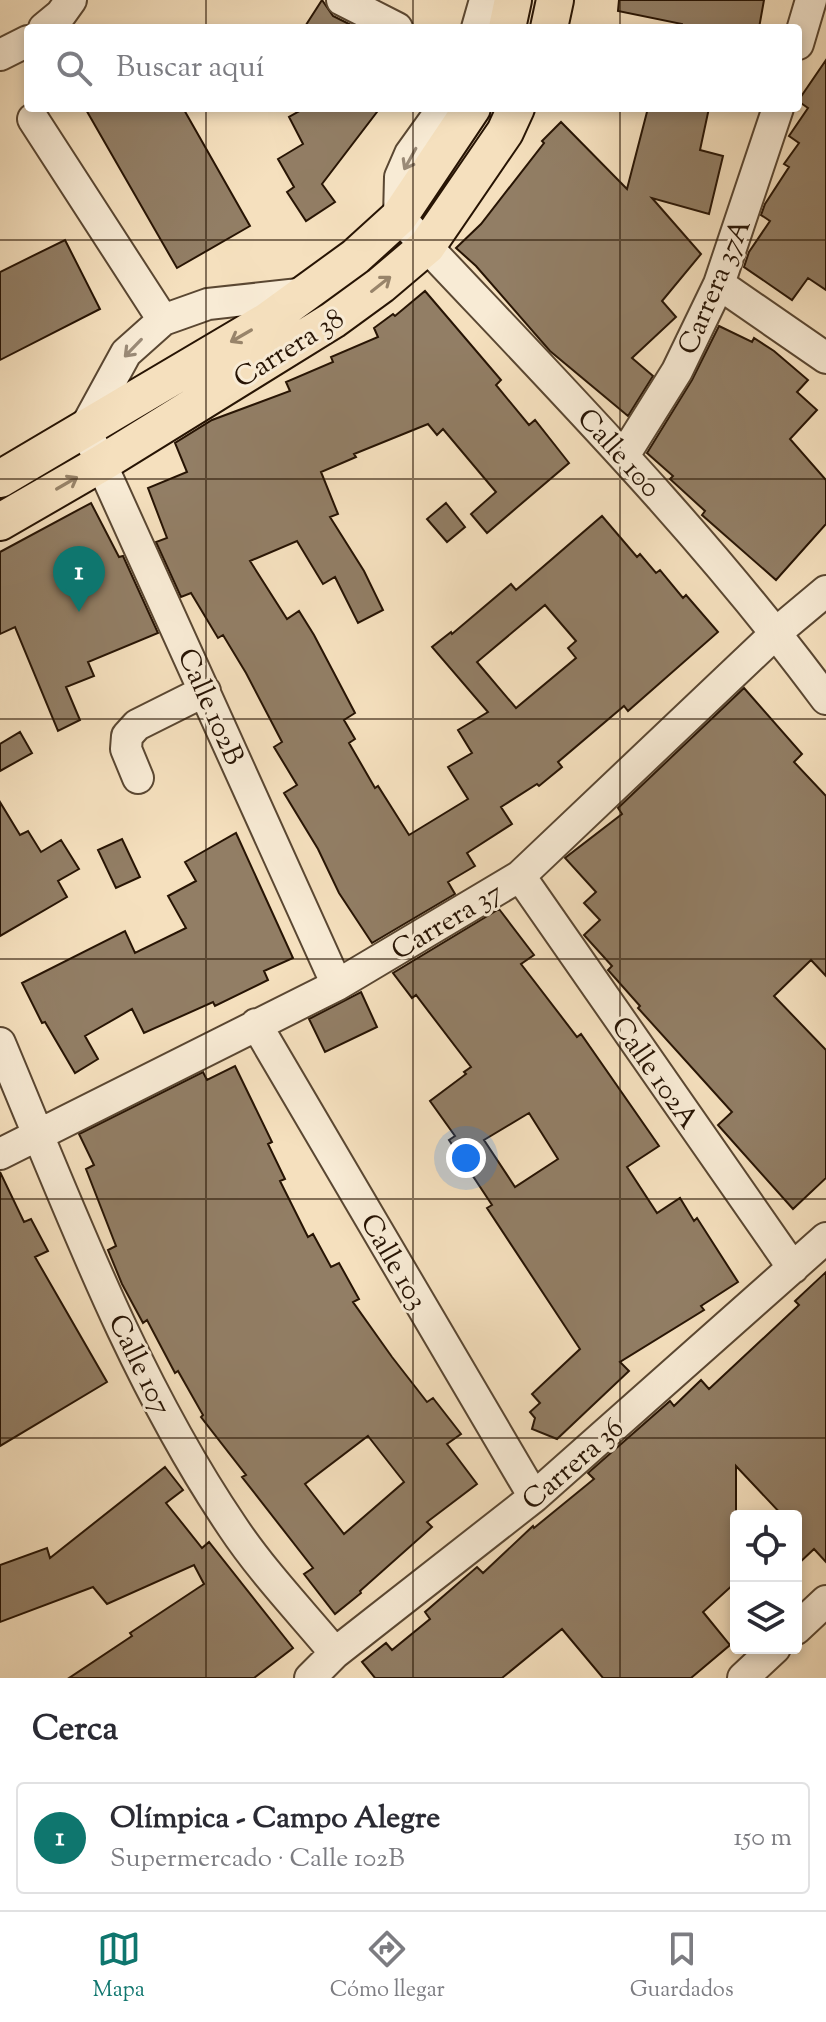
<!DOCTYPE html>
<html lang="es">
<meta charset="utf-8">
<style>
:root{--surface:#fff;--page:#f7f7f7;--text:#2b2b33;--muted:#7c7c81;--line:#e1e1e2;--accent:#0f766e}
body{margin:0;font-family:"Sorts Mill Goudy",serif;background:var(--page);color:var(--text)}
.controls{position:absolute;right:24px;bottom:24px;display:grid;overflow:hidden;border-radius:8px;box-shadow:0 4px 12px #0003}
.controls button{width:72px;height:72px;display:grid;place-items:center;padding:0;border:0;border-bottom:2px solid var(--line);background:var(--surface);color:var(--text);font:40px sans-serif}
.you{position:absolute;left:466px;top:1158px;width:28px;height:28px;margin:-20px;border:6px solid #fff;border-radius:50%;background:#1a73e8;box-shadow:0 0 0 12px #1a73e833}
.badge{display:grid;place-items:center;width:52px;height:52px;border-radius:50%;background:var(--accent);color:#fff;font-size:26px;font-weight:700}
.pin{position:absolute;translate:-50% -66px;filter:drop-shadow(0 2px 4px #0008)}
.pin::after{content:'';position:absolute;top:42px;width:28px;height:24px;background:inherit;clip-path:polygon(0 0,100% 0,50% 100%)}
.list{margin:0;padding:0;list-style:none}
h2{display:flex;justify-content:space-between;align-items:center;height:104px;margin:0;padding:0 32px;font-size:34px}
h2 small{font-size:26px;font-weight:400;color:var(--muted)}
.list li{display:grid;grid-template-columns:52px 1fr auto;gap:24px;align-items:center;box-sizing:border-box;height:112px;margin:0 16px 16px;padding:0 16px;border:2px solid var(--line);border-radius:8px}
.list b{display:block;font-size:30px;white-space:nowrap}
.list p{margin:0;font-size:26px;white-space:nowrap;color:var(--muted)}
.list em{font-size:26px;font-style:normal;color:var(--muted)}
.icon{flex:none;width:44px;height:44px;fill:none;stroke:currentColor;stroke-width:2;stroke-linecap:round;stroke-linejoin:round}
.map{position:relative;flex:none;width:826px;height:1678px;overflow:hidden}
.search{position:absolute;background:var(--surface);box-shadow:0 4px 12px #0003;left:24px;right:24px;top:24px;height:88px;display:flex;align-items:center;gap:20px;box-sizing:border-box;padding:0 28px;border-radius:8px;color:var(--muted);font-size:30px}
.sheet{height:232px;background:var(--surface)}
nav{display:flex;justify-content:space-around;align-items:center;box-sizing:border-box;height:112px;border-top:2px solid var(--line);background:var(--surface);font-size:22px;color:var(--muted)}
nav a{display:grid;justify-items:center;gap:4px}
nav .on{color:var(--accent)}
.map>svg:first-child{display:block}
.building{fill:#927e65;stroke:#271404;stroke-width:2;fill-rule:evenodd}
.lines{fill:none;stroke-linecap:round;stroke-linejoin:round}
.minor-casing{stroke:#5a4732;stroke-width:34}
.major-casing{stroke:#271404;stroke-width:40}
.minor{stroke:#f8ebd5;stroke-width:30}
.major{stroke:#f5e0be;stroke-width:36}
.oneway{stroke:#9a8a77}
.oneway2{stroke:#98846a}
.grid{fill:none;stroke:#271404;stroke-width:2;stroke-opacity:0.55}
.labels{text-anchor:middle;stroke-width:6;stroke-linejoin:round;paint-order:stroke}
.street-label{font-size:28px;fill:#271404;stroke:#f8ebd5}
</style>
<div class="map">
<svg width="826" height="1678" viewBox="0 0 826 1678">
<rect width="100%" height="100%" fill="#f5e0be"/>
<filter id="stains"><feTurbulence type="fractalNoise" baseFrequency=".0025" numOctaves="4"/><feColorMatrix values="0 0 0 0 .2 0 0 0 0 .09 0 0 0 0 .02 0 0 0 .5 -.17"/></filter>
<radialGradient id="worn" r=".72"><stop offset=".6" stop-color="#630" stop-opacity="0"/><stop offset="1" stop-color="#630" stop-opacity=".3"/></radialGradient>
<path class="building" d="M 322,0 L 333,16 L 357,28 L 304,28 Z
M 619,0 L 764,0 L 759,28 L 682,28 L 682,24 L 618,11 Z
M 826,60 L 826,290 L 808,278 L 792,300 L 744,267 L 749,252 L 770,221 L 761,215 L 765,204 L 789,167 L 784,164 L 799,143 L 789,136 L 808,108 L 798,101 Z
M 85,108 L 183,108 L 250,226 L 177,268 Z
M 305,108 L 380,108 L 322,184 L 335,202 L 306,221 L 287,192 L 294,187 L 278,159 L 303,144 L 289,117 Z
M 648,108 L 709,108 L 700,150 L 723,156 L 709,214 L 652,198 L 701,254 L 662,301 L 676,317 L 632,358 L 653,376 L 628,416 L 550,351 L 476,266 L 456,248 L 481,224 L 544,143 L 542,141 L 561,122 L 627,189 Z
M 65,240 L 100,309 L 0,360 L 0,272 Z
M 425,291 L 501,380 L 496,385 L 529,425 L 535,420 L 569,463 L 487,533 L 471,514 L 496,492 L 443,429 L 437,435 L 428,424 L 354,454 L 356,457 L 321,472 L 338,514 L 330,517 L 364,571 L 383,610 L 358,623 L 335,577 L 323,584 L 297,541 L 250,561 L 287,619 L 299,611 L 314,635 L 355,713 L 344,720 L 355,739 L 349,743 L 375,788 L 378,786 L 409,835 L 468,799 L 448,767 L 472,753 L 458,730 L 488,712 L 432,647 L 451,632 L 452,634 L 511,584 L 516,590 L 602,516 L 637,557 L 640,554 L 656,573 L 660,570 L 683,598 L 686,595 L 718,632 L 628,711 L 624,706 L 558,762 L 562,767 L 539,786 L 537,784 L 501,807 L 512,824 L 467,853 L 475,866 L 448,882 L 455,894 L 372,943 L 339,893 L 318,849 L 284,793 L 297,785 L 274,747 L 282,742 L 246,673 L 223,635 L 218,638 L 191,593 L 181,597 L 156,542 L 167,538 L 148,488 L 187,472 L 175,443 L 212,420 L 290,391 L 286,382 L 333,362 L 331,357 L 378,337 L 374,328 L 393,314 L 395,316 ZM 545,605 L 576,641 L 568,648 L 576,658 L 516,708 L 477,662 Z
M 719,326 L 752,342 L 754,338 L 774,351 L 808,380 L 797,392 L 817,410 L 790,439 L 826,480 L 826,524 L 776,580 L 702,515 L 705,511 L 670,479 L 673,476 L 647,453 L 692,380 Z
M 91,503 L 119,557 L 123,556 L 158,633 L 88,662 L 94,676 L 66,687 L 80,720 L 58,731 L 15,627 L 0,634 L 0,552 Z
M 446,503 L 465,527 L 447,542 L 427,519 Z
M 744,688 L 802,754 L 794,762 L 826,796 L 826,976 L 811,960 L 774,996 L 826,1050 L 826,1178 L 793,1209 L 718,1125 L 732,1112 L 638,1008 L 640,1006 L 608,970 L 612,966 L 584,935 L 600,920 L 584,903 L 596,892 L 565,858 L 622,814 L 618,808 Z
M 20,732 L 32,753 L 0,771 L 0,744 Z
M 0,802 L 20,835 L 28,831 L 41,852 L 61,840 L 79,869 L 58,881 L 67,897 L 0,936 Z
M 236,833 L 293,958 L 264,971 L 268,980 L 215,1006 L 213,1002 L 144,1033 L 132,1009 L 85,1036 L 98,1059 L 75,1073 L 45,1022 L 42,1023 L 22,983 L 125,931 L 135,953 L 186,928 L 168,896 L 196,881 L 185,862 Z
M 122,839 L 140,877 L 116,888 L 98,850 Z
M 499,909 L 534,955 L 521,964 L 577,1037 L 581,1034 L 659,1146 L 627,1167 L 657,1213 L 680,1198 L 694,1221 L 697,1218 L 738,1282 L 701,1306 L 704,1310 L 620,1362 L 629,1371 L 557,1439 L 532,1429 L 535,1418 L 530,1412 L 540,1403 L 532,1394 L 580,1349 L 487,1208 L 492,1205 L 449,1140 L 455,1136 L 430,1101 L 466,1074 L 464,1072 L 471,1067 L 416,995 L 412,998 L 393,973 ZM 529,1113 L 558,1159 L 515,1187 L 484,1140 Z
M 361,992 L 377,1027 L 325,1052 L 309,1019 Z
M 235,1066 L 272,1142 L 268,1144 L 285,1179 L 280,1181 L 308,1237 L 313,1234 L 331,1267 L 339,1263 L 359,1299 L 353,1302 L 392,1357 L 427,1402 L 433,1398 L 461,1434 L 447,1444 L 477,1484 L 427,1522 L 432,1527 L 360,1591 L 361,1593 L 335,1614 L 304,1574 L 313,1568 L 242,1477 L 246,1475 L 201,1417 L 203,1415 L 178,1371 L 175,1373 L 147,1320 L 143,1323 L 122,1284 L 108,1250 L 116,1246 L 86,1169 L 94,1165 L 79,1134 L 203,1072 L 207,1080 ZM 368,1436 L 404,1482 L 344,1534 L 305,1484 Z
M 0,1172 L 24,1222 L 31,1219 L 48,1251 L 35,1257 L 107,1382 L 0,1446 Z
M 826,1272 L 826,1562 L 814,1549 L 796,1566 L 796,1516 L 783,1516 L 736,1466 L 736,1582 L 703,1612 L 730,1645 L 691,1678 L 603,1678 L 562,1629 L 502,1678 L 375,1678 L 362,1662 L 386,1643 L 392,1650 L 430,1619 L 425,1612 L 477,1567 L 483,1573 L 533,1526 L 534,1528 L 594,1479 L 588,1473 L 670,1401 L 674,1406 L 701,1380 L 709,1389 L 799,1305 L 795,1301 Z
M 165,1467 L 183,1490 L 166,1503 L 202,1548 L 209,1542 L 293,1648 L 254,1678 L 69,1678 L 132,1636 L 130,1633 L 204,1584 L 194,1565 L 107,1604 L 93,1587 L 0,1622 L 0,1565 L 47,1548 L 50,1558 Z"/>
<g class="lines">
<g class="minor-casing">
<path id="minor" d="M 342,0 L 397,28
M 44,28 L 61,14 L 71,0
M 477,28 L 485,0
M 798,44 L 811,0
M 0,55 L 28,41
M 443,108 L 410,154 L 400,177 L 399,217 C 546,374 698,526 826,699
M 33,119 L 163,320
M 719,284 L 826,358
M 308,293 L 208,304 L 163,320 L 126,353 L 85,428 L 337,985
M 625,454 L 677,371 L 719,284 L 778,108
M 138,778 L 126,749 L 127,736 L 137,725 L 205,691
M 520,876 L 793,1268
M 256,1024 L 534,1497
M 0,1043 C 69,1207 132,1378 232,1526 C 261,1570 301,1612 335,1653
M 0,1154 L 337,985 L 520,876 L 777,632 L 826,591
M 796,1629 L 826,1601
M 310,1678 L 335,1653 L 534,1497 L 826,1238
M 743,1678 L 775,1648"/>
</g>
<g class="major-casing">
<path id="major" d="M 507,28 L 513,0
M 549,28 L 555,0
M 0,479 L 267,321 L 355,257 L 399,217 L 472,108
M 0,522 L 102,463 L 333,320 L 381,285 L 427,246 L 505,132 L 516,108"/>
</g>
<use href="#minor" class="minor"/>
<use href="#major" class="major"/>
</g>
<defs><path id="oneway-shaft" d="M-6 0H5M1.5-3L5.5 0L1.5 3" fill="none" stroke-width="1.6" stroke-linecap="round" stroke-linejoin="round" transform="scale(2)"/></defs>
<g class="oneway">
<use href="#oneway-shaft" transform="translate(410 159) rotate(119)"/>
<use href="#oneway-shaft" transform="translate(133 348) rotate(134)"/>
</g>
<g class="oneway2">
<use href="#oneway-shaft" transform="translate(381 284) rotate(-38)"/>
<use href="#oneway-shaft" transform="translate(241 336) rotate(150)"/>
<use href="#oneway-shaft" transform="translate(67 483) rotate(-30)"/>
</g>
<path class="grid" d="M 206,0 L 206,28M 413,0 L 413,28M 620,0 L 620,28M 206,108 L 206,1678M 413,108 L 413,1678M 620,108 L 620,1678M 0,240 L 826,240M 0,479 L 826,479M 0,719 L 826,719M 0,959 L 826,959M 0,1199 L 826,1199M 0,1438 L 826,1438"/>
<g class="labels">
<g class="street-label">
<text transform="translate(713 286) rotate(-67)" y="10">Carrera 37A</text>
<text transform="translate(288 347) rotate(-32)" y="10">Carrera 38</text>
<text transform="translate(620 452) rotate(48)" y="10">Calle 100</text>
<text transform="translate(212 706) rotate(66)" y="10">Calle 102B</text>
<text transform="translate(446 920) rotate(-31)" y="10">Carrera 37</text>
<text transform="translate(656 1072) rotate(55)" y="10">Calle 102A</text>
<text transform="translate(395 1261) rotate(60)" y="10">Calle 103</text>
<text transform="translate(141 1364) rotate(64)" y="10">Calle 107</text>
<text transform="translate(572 1463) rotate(-41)" y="10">Carrera 36</text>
</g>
</g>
<rect width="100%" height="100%" filter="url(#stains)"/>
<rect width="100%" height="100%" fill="url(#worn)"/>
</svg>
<div class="controls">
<button><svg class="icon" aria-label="locate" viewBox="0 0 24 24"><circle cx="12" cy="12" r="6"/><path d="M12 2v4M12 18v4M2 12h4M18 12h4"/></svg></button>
<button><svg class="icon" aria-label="layers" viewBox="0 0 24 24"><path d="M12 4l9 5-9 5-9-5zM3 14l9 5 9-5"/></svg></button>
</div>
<div class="you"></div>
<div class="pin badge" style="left:79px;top:612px">1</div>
<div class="search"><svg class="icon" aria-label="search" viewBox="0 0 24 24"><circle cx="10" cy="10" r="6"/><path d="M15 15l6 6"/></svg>Buscar aquí</div>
</div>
<section class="sheet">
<h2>Cerca<small></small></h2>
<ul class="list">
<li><span class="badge">1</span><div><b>Olímpica - Campo Alegre</b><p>Supermercado · Calle 102B</p></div><em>150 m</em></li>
</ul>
</section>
<nav>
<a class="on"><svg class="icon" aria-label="map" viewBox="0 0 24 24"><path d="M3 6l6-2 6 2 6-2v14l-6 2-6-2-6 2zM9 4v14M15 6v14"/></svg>Mapa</a>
<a><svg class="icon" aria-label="directions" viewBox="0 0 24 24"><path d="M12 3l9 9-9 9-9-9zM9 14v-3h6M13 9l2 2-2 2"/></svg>Cómo llegar</a>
<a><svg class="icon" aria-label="saved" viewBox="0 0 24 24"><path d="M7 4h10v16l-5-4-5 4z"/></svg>Guardados</a>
</nav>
